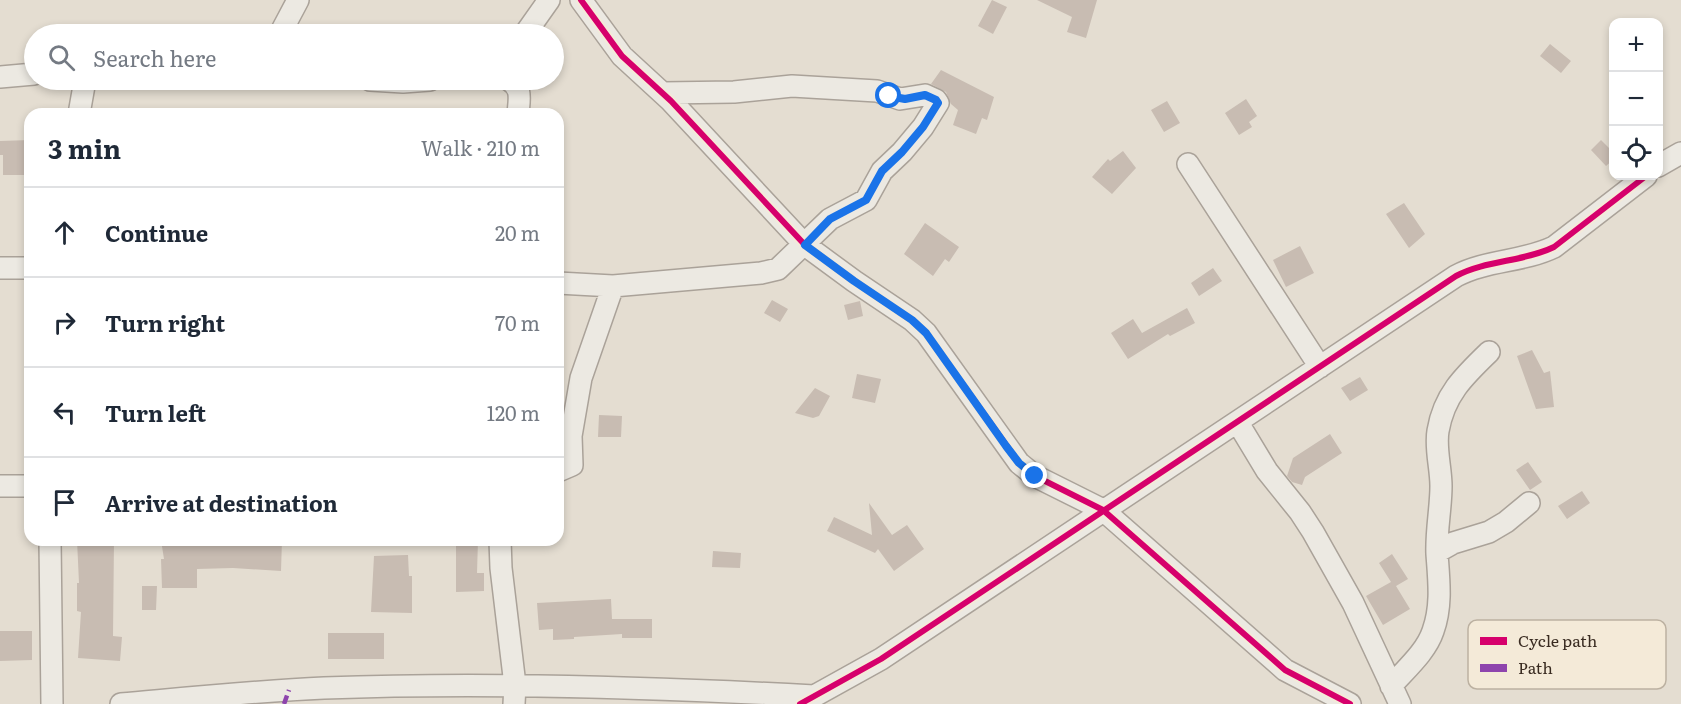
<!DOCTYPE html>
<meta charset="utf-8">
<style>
:root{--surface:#fff;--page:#f6f6f7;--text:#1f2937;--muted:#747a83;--line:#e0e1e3}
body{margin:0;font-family:Literata,serif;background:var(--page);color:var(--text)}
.controls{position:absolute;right:18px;top:18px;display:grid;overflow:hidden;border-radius:12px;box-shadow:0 3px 9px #0003}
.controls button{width:54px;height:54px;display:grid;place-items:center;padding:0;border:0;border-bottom:2px solid var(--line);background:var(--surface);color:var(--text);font:30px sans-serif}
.stop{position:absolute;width:18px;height:18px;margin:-14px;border:4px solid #1a73e8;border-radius:50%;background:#fff}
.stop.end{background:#1a73e8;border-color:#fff;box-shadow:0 2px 6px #0008}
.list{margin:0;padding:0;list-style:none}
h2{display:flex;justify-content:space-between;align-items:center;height:78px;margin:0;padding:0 24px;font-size:26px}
h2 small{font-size:20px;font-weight:400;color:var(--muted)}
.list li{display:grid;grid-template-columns:39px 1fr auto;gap:18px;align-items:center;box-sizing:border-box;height:90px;padding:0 24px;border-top:2px solid var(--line)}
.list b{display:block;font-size:22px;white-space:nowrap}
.list em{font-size:20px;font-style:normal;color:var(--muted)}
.icon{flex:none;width:33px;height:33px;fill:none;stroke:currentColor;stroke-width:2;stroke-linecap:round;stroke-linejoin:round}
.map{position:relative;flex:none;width:1681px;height:704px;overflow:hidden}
.search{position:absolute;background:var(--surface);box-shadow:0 3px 9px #0003;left:24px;top:24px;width:540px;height:66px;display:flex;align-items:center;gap:15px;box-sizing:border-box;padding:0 21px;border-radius:33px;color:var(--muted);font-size:22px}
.panel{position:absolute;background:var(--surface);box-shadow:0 3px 9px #0003;left:24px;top:108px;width:540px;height:438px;border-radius:18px}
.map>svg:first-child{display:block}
.building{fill:#c8bcb2}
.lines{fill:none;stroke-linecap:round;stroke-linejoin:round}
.street-casing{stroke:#aaa299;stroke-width:24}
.street{stroke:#ece9e2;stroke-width:21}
.quiet{stroke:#8e44ad;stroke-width:4.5;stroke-dasharray:9 4.5;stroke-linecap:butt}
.cycleway-casing{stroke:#f4ead8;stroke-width:10}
.cycleway{stroke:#d6006c;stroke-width:6}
.route{stroke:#1a73e8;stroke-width:8}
.key{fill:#f4ead8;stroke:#bcb1a1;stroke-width:1.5}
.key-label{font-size:16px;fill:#392b21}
</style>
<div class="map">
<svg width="1681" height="704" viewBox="0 0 1681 704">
<rect width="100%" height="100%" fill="#e4ddd1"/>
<path class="building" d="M 992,0 L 1007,7 L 993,34 L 978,26 Z
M 1037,0 L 1097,0 L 1086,38 L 1067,32 L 1072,17 Z
M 1550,44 L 1571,61 L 1561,73 L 1540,56 Z
M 941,70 L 994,97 L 987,120 L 982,118 L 976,134 L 953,125 L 958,110 L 951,104 L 946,92 L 931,84 Z
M 1246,99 L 1257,116 L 1249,122 L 1252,127 L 1239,135 L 1225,113 Z
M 1167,101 L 1180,123 L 1164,132 L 1151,110 Z
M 30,140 L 28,175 L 3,175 L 3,155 L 0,155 L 0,141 Z
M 1601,140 L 1614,153 L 1614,159 L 1606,166 L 1591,150 Z
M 1123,151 L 1136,168 L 1112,194 L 1092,177 L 1108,159 L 1110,161 Z
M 1404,203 L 1425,234 L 1409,248 L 1386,214 Z
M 925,223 L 959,247 L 949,262 L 945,259 L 933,276 L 904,254 Z
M 1300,246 L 1314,273 L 1286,287 L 1273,260 Z
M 1213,268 L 1222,281 L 1199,296 L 1191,283 Z
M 772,300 L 788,309 L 780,322 L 764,313 Z
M 860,301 L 863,316 L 848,320 L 844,305 Z
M 1187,308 L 1195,323 L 1170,336 L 1168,334 L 1128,359 L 1111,333 L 1133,319 L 1142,333 Z
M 1532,350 L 1544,373 L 1550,371 L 1554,407 L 1536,409 L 1517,356 Z
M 857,374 L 881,379 L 875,403 L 852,398 Z
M 1360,377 L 1368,390 L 1350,401 L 1341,388 Z
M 815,388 L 830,396 L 819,416 L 813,418 L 795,413 Z
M 599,415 L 622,416 L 621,437 L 598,437 Z
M 1330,434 L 1342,453 L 1305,477 L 1302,485 L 1292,482 L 1287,476 L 1293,458 Z
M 1528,462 L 1542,482 L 1530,490 L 1516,470 Z
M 1582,491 L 1590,503 L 1567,519 L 1558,506 Z
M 869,503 L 892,535 L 907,525 L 924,549 L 894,571 L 878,549 L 875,553 L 827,531 L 834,517 L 872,535 Z
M 77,540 L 114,540 L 113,636 L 122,637 L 120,661 L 78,658 L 81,612 L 77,611 L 77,583 L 79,583 Z
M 161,540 L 213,540 L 213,545 L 246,545 L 246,540 L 282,540 L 281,571 L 233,568 L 197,569 L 197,588 L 162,588 L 161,559 L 164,559 Z
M 456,540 L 478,540 L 477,573 L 484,573 L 484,591 L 456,592 Z
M 713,551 L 741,553 L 740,568 L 712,567 Z
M 1392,554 L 1408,579 L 1396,586 L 1410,609 L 1383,625 L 1366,596 L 1391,582 L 1379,563 Z
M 408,555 L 409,576 L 412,576 L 412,613 L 371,612 L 374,556 Z
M 142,586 L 157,586 L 156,610 L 142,610 Z
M 611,599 L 612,619 L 652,619 L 652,638 L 622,638 L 622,634 L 574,637 L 574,639 L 553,640 L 553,629 L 539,630 L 537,603 Z
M 0,631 L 32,631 L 32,660 L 0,661 Z
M 328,633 L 384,633 L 384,659 L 328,659 Z"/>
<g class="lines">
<g class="street-casing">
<path id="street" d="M 581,0 L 622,56 L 671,101 L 805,245 L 854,281 L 912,320 L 926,333 L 1019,463 L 1035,476 L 1103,510 L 1285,670 L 1350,704
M 280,34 L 298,0
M 525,34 L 549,0
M 0,77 L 34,74
M 370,80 L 403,82 L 430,80
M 509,80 C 523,88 519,100 518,114
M 79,114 L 85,80
M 1188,164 L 1320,367
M 1658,166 L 1681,153
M 0,268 L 30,268
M 558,283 L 613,286 L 761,273 L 778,269 L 830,219 L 866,200 L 882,171 L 902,152 L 923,127 L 938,103 L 936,100 L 925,95 L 900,99 L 877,91 L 792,86 L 734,92 L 663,93
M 1238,423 L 1267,471 L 1300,512 L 1313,532 L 1353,603 L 1400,704
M 558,471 L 572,465 L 571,436 L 581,378 L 613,286
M 0,486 L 30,486
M 50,540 L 52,704
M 500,540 L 501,568 L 515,685 L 514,704
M 1437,552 L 1453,543 L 1489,532 L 1506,522 L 1529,503
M 1391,686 C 1406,669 1426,652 1433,631 C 1442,606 1439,581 1437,554 C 1436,531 1441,508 1441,486 C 1441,468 1435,448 1438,431 C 1444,395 1464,376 1489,352
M 121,704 C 188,698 256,691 324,688 C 487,682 651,687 814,696
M 800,704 L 881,659 L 1456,276 C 1486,260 1523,262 1554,247 L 1646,176"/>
</g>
<use href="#street" class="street"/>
<path class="quiet" d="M 284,704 L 289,690"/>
<g class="cycleway-casing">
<path id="cycleway" d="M 581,0 L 622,56 L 671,101 L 805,245 L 854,281 L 912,320 L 926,333 L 1019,463 L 1035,476 L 1103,510 L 1285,670 L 1350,704
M 800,704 L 881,659 L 1456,276 C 1486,260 1523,262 1554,247 L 1646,176"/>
</g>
<use href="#cycleway" class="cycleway"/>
</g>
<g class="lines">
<path class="route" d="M 889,96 L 905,99 L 925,95 L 936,100 L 938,103 L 923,127 L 902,152 L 882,171 L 866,200 L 830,219 L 805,245 L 854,281 L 912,320 L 926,333 L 1006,446 L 1019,463 L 1035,476"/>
</g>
<rect x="1468" y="620" width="198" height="69" rx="9" class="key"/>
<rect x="1480" y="637" width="27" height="8" fill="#d6006c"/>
<rect x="1480" y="664" width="27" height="8" fill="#8e44ad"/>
<g class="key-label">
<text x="1518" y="647">Cycle path</text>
<text x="1518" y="674">Path</text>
</g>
</svg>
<div class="controls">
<button>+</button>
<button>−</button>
<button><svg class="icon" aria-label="locate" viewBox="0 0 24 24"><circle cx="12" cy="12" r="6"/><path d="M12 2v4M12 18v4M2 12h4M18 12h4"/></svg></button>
</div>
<div class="stop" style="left:889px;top:96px"></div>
<div class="stop end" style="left:1035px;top:476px"></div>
<div class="search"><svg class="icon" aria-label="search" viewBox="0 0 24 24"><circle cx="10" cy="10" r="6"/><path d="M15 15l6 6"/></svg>Search here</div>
<section class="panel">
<h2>3 min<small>Walk · 210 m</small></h2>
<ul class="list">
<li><svg class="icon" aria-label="ahead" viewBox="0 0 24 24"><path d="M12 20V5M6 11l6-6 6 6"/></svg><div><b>Continue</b></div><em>20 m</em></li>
<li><svg class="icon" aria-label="right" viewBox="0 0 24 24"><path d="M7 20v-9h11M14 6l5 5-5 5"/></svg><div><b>Turn right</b></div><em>70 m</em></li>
<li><svg class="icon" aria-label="left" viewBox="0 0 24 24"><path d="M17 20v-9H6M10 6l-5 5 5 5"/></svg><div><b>Turn left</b></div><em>120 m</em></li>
<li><svg class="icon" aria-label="arrive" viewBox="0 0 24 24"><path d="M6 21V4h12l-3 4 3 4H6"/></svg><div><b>Arrive at destination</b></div></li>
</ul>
</section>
</div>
